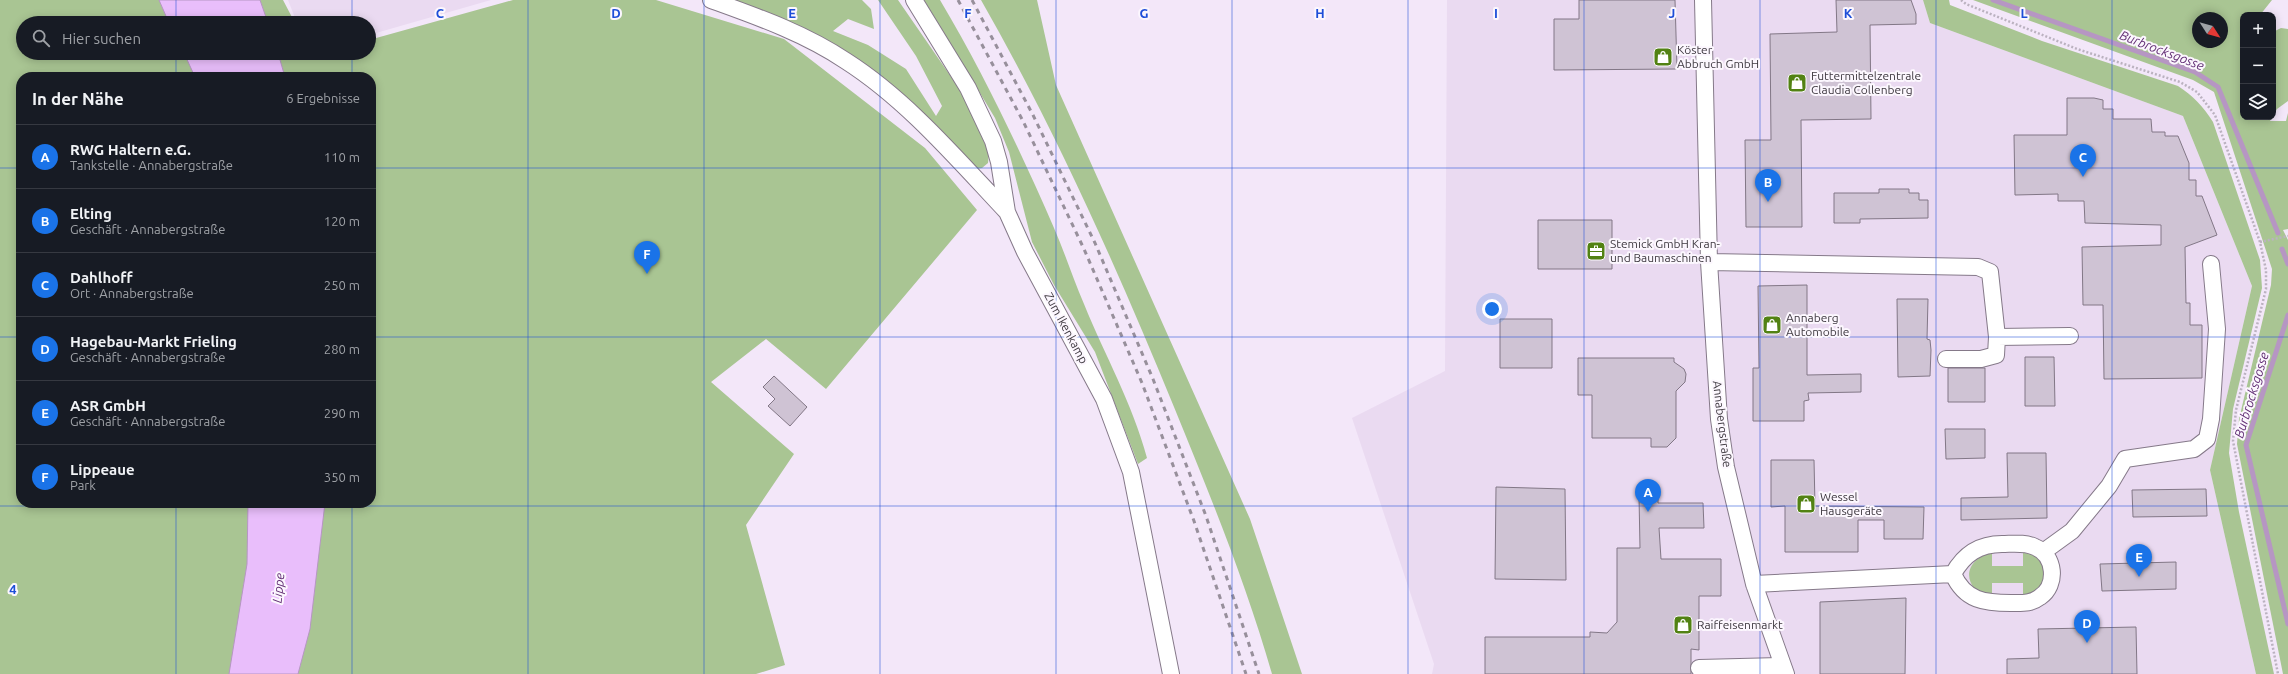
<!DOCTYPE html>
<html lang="de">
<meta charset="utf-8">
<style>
:root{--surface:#171b24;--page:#20242c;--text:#f1f3f6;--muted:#9ea1a6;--line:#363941;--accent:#1a73e8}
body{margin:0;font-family:Ubuntu,sans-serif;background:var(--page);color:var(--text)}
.controls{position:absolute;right:12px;top:12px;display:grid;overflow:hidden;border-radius:8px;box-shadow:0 2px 10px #0003}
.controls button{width:36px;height:36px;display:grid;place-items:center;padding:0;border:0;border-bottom:1px solid var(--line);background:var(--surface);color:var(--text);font:20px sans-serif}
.compass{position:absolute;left:2192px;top:12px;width:36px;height:36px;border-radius:50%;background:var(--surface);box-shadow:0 2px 10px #0003;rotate:126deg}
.you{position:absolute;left:1492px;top:309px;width:14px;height:14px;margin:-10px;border:3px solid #fff;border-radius:50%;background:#1a73e8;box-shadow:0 0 0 6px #1a73e833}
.badge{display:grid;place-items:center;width:26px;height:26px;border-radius:50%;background:var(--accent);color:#fff;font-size:13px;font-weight:700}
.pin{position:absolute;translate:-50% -33px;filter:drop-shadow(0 1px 2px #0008)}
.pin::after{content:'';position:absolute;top:21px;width:14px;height:12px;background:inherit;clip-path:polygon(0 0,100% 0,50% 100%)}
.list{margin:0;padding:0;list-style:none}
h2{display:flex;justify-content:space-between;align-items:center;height:52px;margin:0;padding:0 16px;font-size:17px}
h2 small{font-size:13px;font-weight:400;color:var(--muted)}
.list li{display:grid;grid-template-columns:26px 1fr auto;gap:12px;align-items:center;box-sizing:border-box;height:64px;padding:0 16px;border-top:1px solid var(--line)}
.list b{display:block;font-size:15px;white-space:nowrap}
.list p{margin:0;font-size:13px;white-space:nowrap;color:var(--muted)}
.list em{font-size:13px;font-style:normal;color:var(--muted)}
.icon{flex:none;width:22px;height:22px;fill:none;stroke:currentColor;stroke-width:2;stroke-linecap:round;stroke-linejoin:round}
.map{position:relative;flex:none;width:2288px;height:674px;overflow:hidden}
.search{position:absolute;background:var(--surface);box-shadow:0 2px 10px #0003;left:16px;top:16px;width:360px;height:44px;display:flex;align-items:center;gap:10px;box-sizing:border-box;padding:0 14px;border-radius:22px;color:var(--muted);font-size:15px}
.panel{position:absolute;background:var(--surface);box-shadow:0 2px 10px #0003;left:16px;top:72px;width:360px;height:436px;border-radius:16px}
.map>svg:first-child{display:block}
.built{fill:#eadaf1}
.green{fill:#a9c593;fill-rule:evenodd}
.water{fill:#e9befb;stroke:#b696c3}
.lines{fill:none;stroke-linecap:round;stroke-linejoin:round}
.stream{stroke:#b696c3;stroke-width:5}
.building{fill:#cfc3d4;stroke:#827786}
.minor-casing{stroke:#857989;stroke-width:18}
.path{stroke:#bbb2c0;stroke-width:2.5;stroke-dasharray:2 2;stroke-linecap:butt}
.minor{stroke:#fff;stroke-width:16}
.rail{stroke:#978f9b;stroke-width:3;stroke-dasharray:5 5;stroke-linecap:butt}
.grid{fill:none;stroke:#1d4ed8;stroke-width:1;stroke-opacity:0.55}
.labels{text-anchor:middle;stroke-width:4;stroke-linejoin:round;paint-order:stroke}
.poi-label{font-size:12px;fill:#3e3940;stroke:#fcf7fe;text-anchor:start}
.street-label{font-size:12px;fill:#3e3940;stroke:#fcf7fe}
.water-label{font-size:13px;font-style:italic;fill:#612e74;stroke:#fcf7fe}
.grid-label{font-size:13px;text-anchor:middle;font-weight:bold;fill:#1d4ed8;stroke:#fcf7fe;stroke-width:4;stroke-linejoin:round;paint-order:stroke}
</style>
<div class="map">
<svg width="2288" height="674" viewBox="0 0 2288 674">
<rect width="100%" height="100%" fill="#f3e7f9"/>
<path class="built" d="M 288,0 L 491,0 L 369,35 L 369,23 L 297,23 Z
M 1447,0 L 1923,0 L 1930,23 L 2183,116 L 2252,286 L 2210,470 L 2256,674 L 1432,674 L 1434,664 L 1352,418 L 1445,371 Z"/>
<path class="green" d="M 0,0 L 283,0 L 295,23 L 23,23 L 23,53 L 299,53 L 308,56 L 321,53 L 369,53 L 369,40 L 513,0 L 656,0 L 784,39 L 925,148 L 977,210 L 826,389 L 766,339 L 711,382 L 794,454 L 746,525 L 785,665 L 756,674 L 0,674 ZM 21,77 L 371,77 L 371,503 L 21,503 Z
M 728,0 L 862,0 L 871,9 L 874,29 L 848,19 L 833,31 L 868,45 L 906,69 L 936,116 L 942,106 L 916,56 L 878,0 L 898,0 L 965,97 L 989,153 L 988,163 L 982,168 L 975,169 L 875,76 Z
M 924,0 L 940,0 C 983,72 1020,150 1054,228 C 1065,253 1073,279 1084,304 C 1105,356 1132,402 1147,458 L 1138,464 L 1095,352 L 1054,285 L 1032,242 L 1009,152 L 995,118 Z
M 981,0 L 1037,0 L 1056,85 L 1250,519 L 1302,674 L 1272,674 C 1246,583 1210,495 1174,407 C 1117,268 1056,131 981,0 Z
M 1923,0 L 1949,0 L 1950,5 L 2042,41 L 2178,86 C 2193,96 2203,106 2213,122 L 2260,260 L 2262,288 L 2233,409 L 2229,453 L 2239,512 L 2274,674 L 2256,674 L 2210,470 L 2252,286 L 2183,116 L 1930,23 Z
M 1973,0 L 2272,0 L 2260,15 L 2243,15 L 2243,117 L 2272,117 L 2270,121 L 2286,121 L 2288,113 L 2288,229 L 2283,230 L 2288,240 L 2288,674 L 2283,674 L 2237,444 L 2239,419 L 2271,285 L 2272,269 L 2214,92 L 2193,80 ZM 2198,18 L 2222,18 L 2222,42 L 2198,42 Z
M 2281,28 L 2288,29 L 2288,101 L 2277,109 L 2273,116 L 2273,32 Z
M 1992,553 L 1992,566 L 2023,566 L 2023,553 C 2052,553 2052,591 2023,596 L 2023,583 L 1992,583 L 1992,596 L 1975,589 C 1961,573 1974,556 1992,553 Z"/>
<path class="water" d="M 159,0 L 260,0 L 268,23 L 169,23 Z
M 184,53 L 278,53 L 285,77 L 195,77 Z
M 248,503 L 325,503 L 310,629 L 298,674 L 229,674 L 247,564 Z"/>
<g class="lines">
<path class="stream" d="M 1993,0 L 2195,72 L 2218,87 L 2278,233
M 2282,249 L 2288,264
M 2288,315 L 2246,445 L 2288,624"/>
</g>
<path class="building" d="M 1579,0 L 1675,0 L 1677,69 L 1554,70 L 1554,19 L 1579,19 Z
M 1836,0 L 1911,0 L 1916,14 L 1916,24 L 1870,25 L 1871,119 L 1801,120 L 1802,227 L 1746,227 L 1745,140 L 1771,140 L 1770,34 L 1837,32 Z
M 2067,98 L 2094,98 L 2103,100 L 2103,109 L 2113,109 L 2113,119 L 2151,119 L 2152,132 L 2165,132 L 2165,136 L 2178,136 L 2189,163 L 2189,180 L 2196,180 L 2196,196 L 2202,196 L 2217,235 L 2185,247 L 2186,303 L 2190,303 L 2190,325 L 2202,325 L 2202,378 L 2104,379 L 2103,305 L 2083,305 L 2082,247 L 2161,245 L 2161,225 L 2085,223 L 2084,201 L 2058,201 L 2058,194 L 2015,195 L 2014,135 L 2067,135 Z
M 1879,189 L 1909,189 L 1909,193 L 1919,193 L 1919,200 L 1928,200 L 1928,218 L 1860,219 L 1860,223 L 1834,223 L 1834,193 L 1879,193 Z
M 1538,220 L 1612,220 L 1612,269 L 1538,269 Z
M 1807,285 L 1807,375 L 1861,374 L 1861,392 L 1808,393 L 1809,400 L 1804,401 L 1804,421 L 1753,421 L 1753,368 L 1759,368 L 1758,286 Z
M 1897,299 L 1928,299 L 1927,339 L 1930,340 L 1931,350 L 1930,376 L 1898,377 Z
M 1500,319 L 1552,319 L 1552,368 L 1500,368 Z
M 2025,357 L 2054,357 L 2055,406 L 2025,406 Z
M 1578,358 L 1674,358 L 1674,362 L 1684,369 L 1686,374 L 1685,382 L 1676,391 L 1676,438 L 1667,447 L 1651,447 L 1651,438 L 1592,438 L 1592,395 L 1578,395 Z
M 1948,368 L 1985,368 L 1985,402 L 1948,402 Z
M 774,376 L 807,407 L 790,426 L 768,406 L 775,399 L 763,387 Z
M 1945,429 L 1985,429 L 1985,458 L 1946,459 Z
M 2007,453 L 2046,453 L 2047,518 L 1961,520 L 1961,498 L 2008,497 Z
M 1771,460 L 1814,460 L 1815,506 L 1924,507 L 1923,539 L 1884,539 L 1884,520 L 1858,520 L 1858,552 L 1785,552 L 1785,506 L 1771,507 Z
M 1496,487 L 1565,489 L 1566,580 L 1495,579 Z
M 2206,489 L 2207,516 L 2133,517 L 2132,490 Z
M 1639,496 L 1658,496 L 1658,503 L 1703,503 L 1704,528 L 1659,528 L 1661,559 L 1721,559 L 1721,596 L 1699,596 L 1699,650 L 1691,649 L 1691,674 L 1485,674 L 1485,637 L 1590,637 L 1590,632 L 1607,633 L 1617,622 L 1617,548 L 1640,548 Z
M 2176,562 L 2176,589 L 2102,591 L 2100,564 Z
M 1906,598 L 1905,674 L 1820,674 L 1820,602 Z
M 2136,627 L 2137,674 L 2007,674 L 2007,659 L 2039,658 L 2038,629 Z"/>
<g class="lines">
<g class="minor-casing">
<path id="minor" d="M 711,0 C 758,17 804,33 846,61 C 907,100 957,159 1007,212
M 914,0 L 968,88 L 993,141 L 999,162 L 1007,212 L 1025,252 L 1104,399 L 1131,472 L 1171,674
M 1703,0 L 1709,262 L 1719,419 L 1726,467 L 1754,584 L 1786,674
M 1709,262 L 1978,267 L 1990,272 L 1997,337 L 1996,355 L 1981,359 L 1946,359
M 1997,337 L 2070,336
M 2043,552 L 2072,531 L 2109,486 L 2125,459 L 2194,449 L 2207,439 L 2211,419 L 2217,329 L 2211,264
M 1754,584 L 1953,574 C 1964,554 1979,544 2002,544 C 2012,544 2025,542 2035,547 C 2055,555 2058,585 2040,597 C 2031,604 2022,603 2011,603 C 1985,603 1965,601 1953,574
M 1699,668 L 1783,666"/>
</g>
<path class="path" d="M 1961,0 L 1966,4 L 2077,49 L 2180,82 L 2197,92 L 2215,115 L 2260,242 L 2266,270 L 2266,289 L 2236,410 L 2233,441 L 2278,674
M 2260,242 L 2288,236"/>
<use href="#minor" class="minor"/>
<path class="rail" d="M 958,0 L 1023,121 L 1084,249 L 1142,383 L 1194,521 L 1246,674
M 972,0 L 1033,115 L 1095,243 L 1153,379 L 1206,516 L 1259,674"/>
</g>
<path class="grid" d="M 176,0 L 176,23M 352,0 L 352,23M 528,0 L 528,674M 704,0 L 704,674M 880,0 L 880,674M 1056,0 L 1056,674M 1232,0 L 1232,674M 1408,0 L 1408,674M 1584,0 L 1584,674M 1760,0 L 1760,674M 1936,0 L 1936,674M 2112,0 L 2112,674M 176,53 L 176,77M 352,53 L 352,77M 0,168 L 21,168M 371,168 L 2288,168M 0,337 L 21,337M 371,337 L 2288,337M 176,503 L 176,674M 352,503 L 352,674M 0,506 L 2288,506"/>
<defs>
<g id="shop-square" transform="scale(1)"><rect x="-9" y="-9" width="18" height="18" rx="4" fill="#528213" stroke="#fcf7fe"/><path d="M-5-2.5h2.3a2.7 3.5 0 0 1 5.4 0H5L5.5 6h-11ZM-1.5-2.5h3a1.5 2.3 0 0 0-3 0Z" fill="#fff"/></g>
<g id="office-square" transform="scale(1)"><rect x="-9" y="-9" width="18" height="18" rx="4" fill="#528213" stroke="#fcf7fe"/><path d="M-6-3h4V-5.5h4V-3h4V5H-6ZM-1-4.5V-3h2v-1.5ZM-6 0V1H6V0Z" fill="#fff"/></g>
</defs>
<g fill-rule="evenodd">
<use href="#shop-square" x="1663" y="57"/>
<use href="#shop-square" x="1797" y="83"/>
<use href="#office-square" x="1596" y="251"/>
<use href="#shop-square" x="1772" y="325"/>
<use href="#shop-square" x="1806" y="504"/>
<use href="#shop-square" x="1683" y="625"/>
</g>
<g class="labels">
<g class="poi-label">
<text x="1677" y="54">Köster<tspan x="1677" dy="14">Abbruch GmbH</tspan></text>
<text x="1811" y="80">Futtermittelzentrale<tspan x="1811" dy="14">Claudia Collenberg</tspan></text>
<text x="1610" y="248">Stemick GmbH Kran-<tspan x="1610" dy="14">und Baumaschinen</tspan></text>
<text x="1786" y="322">Annaberg<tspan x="1786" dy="14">Automobile</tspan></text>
<text x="1820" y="501">Wessel<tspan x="1820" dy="14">Hausgeräte</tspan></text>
<text x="1697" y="629">Raiffeisenmarkt</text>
</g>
<g class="street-label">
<text transform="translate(1066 328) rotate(62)" y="4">Zum Ikenkamp</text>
<text transform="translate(1722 424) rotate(83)" y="4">Annabergstraße</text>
</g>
<g class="water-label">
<text transform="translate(2162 50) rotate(21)" y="5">Burbrocksgosse</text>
<text transform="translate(2251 395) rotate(-73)" y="5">Burbrocksgosse</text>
<text transform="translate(278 588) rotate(-84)" y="5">Lippe</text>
</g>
</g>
<g class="grid-label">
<text x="440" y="18">C</text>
<text x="616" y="18">D</text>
<text x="792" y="18">E</text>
<text x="968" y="18">F</text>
<text x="1144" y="18">G</text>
<text x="1320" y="18">H</text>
<text x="1496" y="18">I</text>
<text x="1672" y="18">J</text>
<text x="1848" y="18">K</text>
<text x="2024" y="18">L</text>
<text x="13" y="594">4</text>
</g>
</svg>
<div class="controls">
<button>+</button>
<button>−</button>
<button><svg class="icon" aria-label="layers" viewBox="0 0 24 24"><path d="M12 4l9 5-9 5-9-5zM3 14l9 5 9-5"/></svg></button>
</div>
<svg class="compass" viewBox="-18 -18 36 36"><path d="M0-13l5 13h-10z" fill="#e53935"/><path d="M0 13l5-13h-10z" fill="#9ea1a6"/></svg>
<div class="you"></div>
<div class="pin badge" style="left:1648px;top:512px">A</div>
<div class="pin badge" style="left:1768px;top:202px">B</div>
<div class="pin badge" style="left:2083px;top:177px">C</div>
<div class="pin badge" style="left:2087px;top:643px">D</div>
<div class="pin badge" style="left:2139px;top:577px">E</div>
<div class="pin badge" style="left:647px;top:274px">F</div>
<div class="search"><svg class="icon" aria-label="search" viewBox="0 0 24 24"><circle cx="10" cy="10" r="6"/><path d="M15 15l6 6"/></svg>Hier suchen</div>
<section class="panel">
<h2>In der Nähe<small>6 Ergebnisse</small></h2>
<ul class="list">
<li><span class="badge">A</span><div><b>RWG Haltern e.G.</b><p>Tankstelle · Annabergstraße</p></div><em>110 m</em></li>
<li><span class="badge">B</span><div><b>Elting</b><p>Geschäft · Annabergstraße</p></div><em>120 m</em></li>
<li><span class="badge">C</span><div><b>Dahlhoff</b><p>Ort · Annabergstraße</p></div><em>250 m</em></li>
<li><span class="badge">D</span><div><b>Hagebau-Markt Frieling</b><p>Geschäft · Annabergstraße</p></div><em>280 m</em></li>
<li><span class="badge">E</span><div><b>ASR GmbH</b><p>Geschäft · Annabergstraße</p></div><em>290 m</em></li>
<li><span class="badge">F</span><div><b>Lippeaue</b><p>Park</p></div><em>350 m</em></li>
</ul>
</section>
</div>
